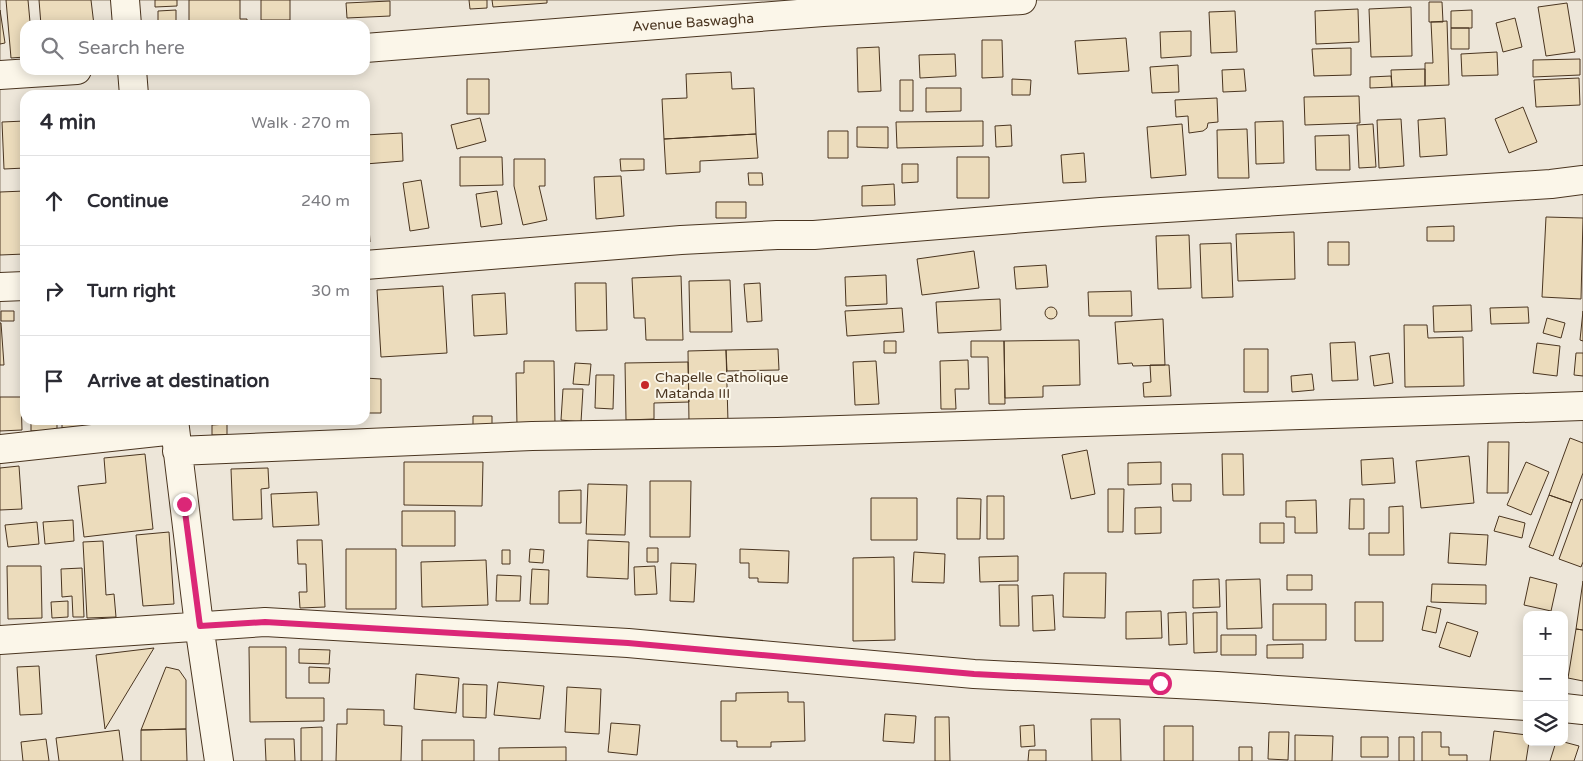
<!DOCTYPE html>
<meta charset="utf-8">
<style>
:root{--surface:#fff;--page:#f2f2f3;--text:#2b2b33;--muted:#7c7c81;--line:#e1e1e2}
body{margin:0;font-family:"Varela Round",sans-serif;background:var(--page);color:var(--text)}
.controls{position:absolute;right:15px;bottom:15px;display:grid;overflow:hidden;border-radius:10px;box-shadow:0 2px 12px #0003}
.controls button{width:45px;height:45px;display:grid;place-items:center;padding:0;border:0;border-bottom:1px solid var(--line);background:var(--surface);color:var(--text);font:25px sans-serif}
.stop{position:absolute;width:15px;height:15px;margin:-11px;border:4px solid #db2777;border-radius:50%;background:#fff}
.stop.end{background:#db2777;border-color:#fff;box-shadow:0 1px 5px #0008}
.list{margin:0;padding:0;list-style:none}
h2{display:flex;justify-content:space-between;align-items:center;height:65px;margin:0;padding:0 20px;font-size:21px}
h2 small{font-size:16px;font-weight:400;color:var(--muted)}
.list li{display:grid;grid-template-columns:32px 1fr auto;gap:15px;align-items:center;box-sizing:border-box;height:90px;padding:0 20px;border-top:1px solid var(--line)}
.list b{display:block;font-size:19px;white-space:nowrap}
.list em{font-size:16px;font-style:normal;color:var(--muted)}
.icon{flex:none;width:28px;height:28px;fill:none;stroke:currentColor;stroke-width:2;stroke-linecap:round;stroke-linejoin:round}
.map{position:relative;flex:none;width:1583px;height:761px;overflow:hidden}
.search{position:absolute;background:var(--surface);box-shadow:0 2px 12px #0003;left:20px;top:20px;width:350px;height:55px;display:flex;align-items:center;gap:12px;box-sizing:border-box;padding:0 18px;border-radius:15px;color:var(--muted);font-size:19px}
.panel{position:absolute;background:var(--surface);box-shadow:0 2px 12px #0003;left:20px;top:90px;width:350px;height:335px;border-radius:15px}
.map>svg:first-child{display:block}
.green{fill:#ede6d9;stroke:#887966;fill-rule:evenodd}
.building{fill:#ecdcbc;stroke:#4a3520}
.lines{fill:none;stroke-linecap:round;stroke-linejoin:round}
.minor-casing{stroke:#4a3520;stroke-width:30}
.minor{stroke:#fbf6e9;stroke-width:28}
.route{stroke:#db2777;stroke-width:6}
.poi-dot{fill:#c62828;stroke:#fbf6e9;stroke-width:2}
.labels{text-anchor:middle;stroke-width:4;stroke-linejoin:round;paint-order:stroke}
.street-label{font-size:14px;fill:#4a3520;stroke:#fbf6e9}
.poi-label{font-size:14px;fill:#4a3520;stroke:#fbf6e9;text-anchor:start}
</style>
<div class="map">
<svg width="1583" height="761" viewBox="0 0 1583 761">
<rect width="100%" height="100%" fill="#fbf6e9"/>
<path class="green" d="M 0,0 L 1583,0 L 1583,761 L 0,761 ZM 25,25 L 365,25 L 365,70 L 25,70 ZM 25,95 L 365,95 L 365,420 L 25,420 ZM 1527,615 L 1564,615 L 1564,742 L 1527,742 Z"/>
<path class="building" d="M 6,0 L 28,0 L 30,22 L 41,21 L 41,25 L 25,25 L 25,57 L 11,58 Z
M 39,0 L 91,0 L 94,25 L 41,25 Z
M 155,0 L 177,0 L 177,6 L 155,7 Z
M 189,0 L 240,0 L 240,19 L 247,19 L 247,25 L 189,25 Z
M 261,0 L 290,0 L 290,20 L 261,20 Z
M 469,0 L 487,0 L 487,8 L 470,9 Z
M 492,0 L 547,0 L 547,3 L 493,7 Z
M 390,1 L 390,16 L 347,18 L 346,3 Z
M 1429,2 L 1442,2 L 1443,22 L 1429,22 Z
M 1567,3 L 1575,52 L 1546,56 L 1538,7 Z
M 1411,7 L 1412,56 L 1371,57 L 1369,9 Z
M 1358,9 L 1359,42 L 1316,44 L 1315,11 Z
M 0,10 L 5,43 L 0,44 Z
M 176,10 L 176,25 L 158,25 L 158,11 Z
M 1472,10 L 1472,28 L 1451,28 L 1451,11 Z
M 1235,11 L 1237,52 L 1211,53 L 1209,12 Z
M 1515,18 L 1522,47 L 1503,52 L 1496,23 Z
M 1447,21 L 1449,85 L 1425,86 L 1425,63 L 1433,63 L 1431,22 Z
M 1451,28 L 1469,28 L 1469,49 L 1451,49 Z
M 1191,31 L 1191,56 L 1161,58 L 1160,32 Z
M 1126,38 L 1129,71 L 1078,74 L 1075,41 Z
M 982,40 L 1002,40 L 1003,77 L 982,78 Z
M 879,47 L 881,91 L 858,92 L 857,48 Z
M 1351,48 L 1351,75 L 1314,76 L 1312,49 Z
M 1497,52 L 1498,75 L 1462,76 L 1461,54 Z
M 955,54 L 956,76 L 920,78 L 919,55 Z
M 1580,59 L 1580,75 L 1533,77 L 1533,60 Z
M 1178,65 L 1179,92 L 1152,93 L 1150,67 Z
M 1244,69 L 1246,91 L 1223,92 L 1222,70 Z
M 1425,69 L 1425,86 L 1392,87 L 1391,70 Z
M 731,72 L 732,89 L 754,88 L 756,134 L 664,139 L 662,99 L 687,98 L 686,74 Z
M 1391,76 L 1392,87 L 1370,88 L 1370,77 Z
M 1579,78 L 1580,105 L 1536,107 L 1534,80 Z
M 467,79 L 489,79 L 489,114 L 467,114 Z
M 1012,79 L 1031,80 L 1030,95 L 1012,95 Z
M 900,80 L 913,80 L 913,111 L 900,111 Z
M 926,88 L 961,88 L 961,111 L 926,112 Z
M 1359,96 L 1360,123 L 1305,125 L 1304,97 Z
M 1217,98 L 1218,122 L 1208,123 L 1207,128 L 1203,131 L 1189,133 L 1188,116 L 1176,117 L 1175,100 Z
M 1523,107 L 1537,142 L 1509,153 L 1495,119 Z
M 480,118 L 486,141 L 457,149 L 451,125 Z
M 1445,118 L 1447,155 L 1420,157 L 1418,120 Z
M 1401,119 L 1404,166 L 1379,168 L 1377,120 Z
M 25,121 L 25,168 L 4,169 L 2,122 Z
M 983,121 L 983,146 L 897,148 L 896,122 Z
M 1283,121 L 1284,163 L 1256,164 L 1255,122 Z
M 1182,124 L 1186,175 L 1151,178 L 1147,127 Z
M 1373,124 L 1376,167 L 1359,168 L 1357,125 Z
M 1011,125 L 1012,146 L 996,147 L 995,126 Z
M 857,127 L 888,127 L 888,148 L 857,147 Z
M 1247,129 L 1249,178 L 1218,178 L 1217,130 Z
M 828,131 L 848,131 L 848,158 L 828,158 Z
M 402,133 L 403,161 L 365,164 L 365,135 Z
M 756,134 L 758,158 L 700,161 L 700,172 L 666,174 L 664,139 Z
M 1349,135 L 1350,170 L 1316,170 L 1315,136 Z
M 1084,153 L 1086,182 L 1063,183 L 1061,155 Z
M 460,157 L 502,157 L 503,185 L 460,186 Z
M 957,157 L 989,157 L 989,198 L 957,198 Z
M 514,159 L 545,159 L 545,186 L 539,186 L 547,220 L 523,225 L 514,186 Z
M 620,159 L 644,159 L 644,170 L 621,171 Z
M 902,164 L 918,164 L 918,182 L 902,183 Z
M 365,168 L 370,242 L 365,242 Z
M 748,173 L 762,173 L 763,185 L 749,185 Z
M 621,176 L 624,216 L 596,219 L 594,177 Z
M 421,180 L 429,228 L 410,231 L 403,183 Z
M 894,184 L 895,205 L 862,206 L 862,186 Z
M 25,191 L 25,254 L 0,255 L 0,192 Z
M 497,191 L 502,224 L 481,227 L 476,194 Z
M 716,202 L 746,202 L 746,218 L 716,218 Z
M 1546,217 L 1583,218 L 1581,299 L 1542,297 Z
M 1454,226 L 1454,241 L 1427,241 L 1427,227 Z
M 1294,232 L 1295,279 L 1238,281 L 1236,234 Z
M 1189,235 L 1191,288 L 1158,289 L 1156,236 Z
M 1328,242 L 1349,242 L 1349,265 L 1328,265 Z
M 1231,243 L 1233,297 L 1202,298 L 1200,244 Z
M 974,251 L 979,288 L 922,295 L 917,259 Z
M 1046,265 L 1048,287 L 1016,289 L 1014,267 Z
M 886,275 L 887,304 L 846,306 L 845,277 Z
M 681,276 L 683,340 L 646,340 L 645,318 L 634,318 L 632,278 Z
M 730,280 L 732,332 L 690,332 L 689,281 Z
M 575,283 L 606,283 L 607,330 L 576,331 Z
M 760,283 L 762,321 L 747,322 L 744,284 Z
M 443,286 L 447,353 L 381,357 L 377,290 Z
M 1131,291 L 1132,316 L 1089,316 L 1088,292 Z
M 505,293 L 507,334 L 474,336 L 472,295 Z
M 365,299 L 369,299 L 369,344 L 365,344 Z
M 1000,299 L 1001,330 L 938,333 L 936,302 Z
M 1471,305 L 1472,331 L 1434,332 L 1433,306 Z
M1045 313a6 6 0 1 1 12 0a6 6 0 1 1-12 0Z
M 1528,307 L 1529,323 L 1491,324 L 1490,308 Z
M 902,308 L 904,332 L 847,336 L 845,311 Z
M 1,311 L 14,311 L 14,321 L 1,321 Z
M 1583,311 L 1583,341 L 1580,340 Z
M 1547,318 L 1565,323 L 1561,338 L 1543,333 Z
M 1163,319 L 1165,365 L 1133,366 L 1132,363 L 1118,364 L 1115,322 Z
M 0,323 L 1,323 L 4,365 L 0,365 Z
M 1404,325 L 1427,325 L 1428,338 L 1463,337 L 1464,386 L 1405,387 Z
M 1079,340 L 1080,385 L 1043,386 L 1043,397 L 1005,398 L 1004,341 Z
M 884,341 L 896,341 L 896,353 L 884,353 Z
M 971,341 L 1004,341 L 1005,404 L 989,404 L 988,357 L 971,357 Z
M 1355,342 L 1358,380 L 1332,381 L 1330,343 Z
M 1537,343 L 1560,346 L 1557,376 L 1533,373 Z
M 778,349 L 779,370 L 727,371 L 726,350 Z
M 1244,349 L 1268,349 L 1268,392 L 1244,392 Z
M 726,350 L 728,422 L 689,423 L 688,351 Z
M 1389,353 L 1393,383 L 1374,386 L 1370,356 Z
M 1576,353 L 1583,353 L 1583,376 L 1574,375 Z
M 968,360 L 969,389 L 955,389 L 956,409 L 941,409 L 940,361 Z
M 524,361 L 554,361 L 555,425 L 517,426 L 516,373 L 524,373 Z
M 876,361 L 879,404 L 855,405 L 853,362 Z
M 688,362 L 689,402 L 654,403 L 654,419 L 626,420 L 625,363 Z
M 575,363 L 591,364 L 589,385 L 573,384 Z
M 1150,365 L 1169,365 L 1171,396 L 1144,397 L 1143,383 L 1151,382 Z
M 1312,374 L 1314,390 L 1292,392 L 1291,376 Z
M 596,375 L 614,375 L 613,409 L 595,408 Z
M 365,378 L 381,379 L 381,413 L 365,413 Z
M 563,389 L 583,389 L 581,422 L 561,420 Z
M 0,397 L 21,397 L 22,430 L 0,431 Z
M 473,416 L 492,416 L 492,426 L 473,426 Z
M 31,420 L 57,420 L 57,430 L 31,431 Z
M 62,420 L 87,420 L 87,426 L 62,428 Z
M 96,420 L 138,420 L 138,422 L 96,424 Z
M 306,420 L 336,420 L 307,423 Z
M 227,424 L 227,435 L 212,435 L 212,425 Z
M 1570,438 L 1583,443 L 1583,473 L 1572,503 L 1549,495 Z
M 1488,442 L 1509,442 L 1508,493 L 1487,493 Z
M 1087,450 L 1095,494 L 1071,499 L 1062,455 Z
M 145,454 L 153,529 L 84,537 L 78,486 L 106,483 L 104,458 Z
M 1222,454 L 1243,454 L 1244,495 L 1223,495 Z
M 1469,456 L 1474,503 L 1421,508 L 1416,461 Z
M 1393,458 L 1395,483 L 1362,485 L 1361,460 Z
M 404,462 L 483,462 L 482,506 L 404,505 Z
M 1161,462 L 1161,484 L 1128,485 L 1128,463 Z
M 1526,462 L 1549,472 L 1531,515 L 1507,505 Z
M 19,466 L 22,509 L 0,510 L 0,468 Z
M 268,468 L 269,488 L 261,489 L 262,519 L 233,520 L 231,469 Z
M 650,481 L 691,481 L 690,537 L 650,537 Z
M 588,484 L 627,485 L 625,535 L 586,534 Z
M 1172,484 L 1191,484 L 1191,501 L 1173,501 Z
M 1108,489 L 1124,489 L 1123,532 L 1108,532 Z
M 581,490 L 581,523 L 559,523 L 559,491 Z
M 317,492 L 319,525 L 273,527 L 271,494 Z
M 1549,495 L 1572,503 L 1553,556 L 1529,547 Z
M 987,496 L 1004,496 L 1004,539 L 987,539 Z
M 871,498 L 917,498 L 917,540 L 871,540 Z
M 957,498 L 981,499 L 980,539 L 957,539 Z
M 1350,499 L 1364,499 L 1364,529 L 1349,529 Z
M 1581,499 L 1583,500 L 1583,562 L 1581,567 L 1559,559 Z
M 1316,500 L 1317,533 L 1295,533 L 1295,517 L 1286,517 L 1286,501 Z
M 1403,506 L 1404,555 L 1369,555 L 1369,533 L 1389,533 L 1389,507 Z
M 1161,507 L 1161,533 L 1135,534 L 1135,508 Z
M 402,511 L 455,511 L 455,546 L 402,546 Z
M 1499,516 L 1525,523 L 1522,538 L 1494,531 Z
M 73,520 L 74,541 L 45,544 L 43,522 Z
M 37,522 L 39,544 L 8,547 L 5,525 Z
M 1260,523 L 1284,523 L 1284,543 L 1260,543 Z
M 169,532 L 174,604 L 143,606 L 136,535 Z
M 1450,533 L 1488,535 L 1486,565 L 1448,563 Z
M 297,540 L 322,540 L 325,607 L 300,608 L 299,592 L 307,592 L 306,564 L 298,564 Z
M 588,540 L 629,542 L 628,579 L 587,577 Z
M 103,541 L 106,595 L 114,594 L 116,617 L 87,618 L 83,542 Z
M 647,548 L 658,548 L 658,562 L 647,562 Z
M 346,549 L 396,549 L 396,609 L 346,609 Z
M 530,549 L 544,550 L 543,563 L 529,562 Z
M 740,549 L 789,551 L 788,583 L 758,582 L 758,578 L 749,578 L 749,563 L 740,563 Z
M 502,550 L 510,550 L 510,564 L 502,564 Z
M 914,552 L 945,554 L 944,583 L 912,582 Z
M 1018,556 L 1018,581 L 980,582 L 979,557 Z
M 894,557 L 895,640 L 853,641 L 853,558 Z
M 486,560 L 488,605 L 422,607 L 421,562 Z
M 671,563 L 696,564 L 694,602 L 670,601 Z
M 7,566 L 41,566 L 42,618 L 8,619 Z
M 655,566 L 657,594 L 635,595 L 634,567 Z
M 82,568 L 84,617 L 73,617 L 72,596 L 62,597 L 61,569 Z
M 532,569 L 549,570 L 548,604 L 530,604 Z
M 1064,573 L 1106,573 L 1105,618 L 1063,617 Z
M 497,575 L 521,576 L 520,601 L 496,601 Z
M 1287,575 L 1312,575 L 1312,590 L 1287,590 Z
M 1530,577 L 1557,584 L 1551,611 L 1524,605 Z
M 1219,579 L 1220,607 L 1193,608 L 1193,580 Z
M 1260,579 L 1262,628 L 1227,629 L 1226,580 Z
M 1583,581 L 1583,630 L 1576,629 Z
M 1432,584 L 1486,585 L 1486,604 L 1431,602 Z
M 999,585 L 1018,585 L 1019,626 L 1000,626 Z
M 1053,595 L 1055,630 L 1033,631 L 1032,596 Z
M 68,601 L 68,617 L 52,618 L 51,602 Z
M 1355,602 L 1383,602 L 1383,641 L 1355,641 Z
M 1273,604 L 1326,604 L 1326,640 L 1273,640 Z
M 1427,606 L 1441,609 L 1436,633 L 1422,630 Z
M 1161,611 L 1162,638 L 1126,639 L 1126,612 Z
M 1186,612 L 1187,644 L 1169,645 L 1168,613 Z
M 1217,612 L 1217,652 L 1194,653 L 1193,613 Z
M 1447,622 L 1478,632 L 1470,657 L 1439,647 Z
M 1576,629 L 1583,630 L 1583,681 L 1568,678 Z
M 1221,635 L 1256,635 L 1256,655 L 1221,655 Z
M 1303,644 L 1303,658 L 1267,658 L 1267,645 Z
M 249,647 L 286,647 L 286,698 L 324,698 L 324,721 L 250,722 Z
M 154,648 L 105,729 L 96,655 Z
M 299,649 L 330,650 L 329,664 L 299,663 Z
M 39,666 L 42,714 L 20,715 L 17,667 Z
M 166,667 L 179,670 L 186,680 L 186,729 L 141,730 Z
M 309,667 L 330,668 L 329,683 L 309,683 Z
M 416,674 L 459,678 L 456,713 L 414,709 Z
M 498,682 L 544,686 L 540,719 L 494,715 Z
M 463,684 L 487,685 L 486,718 L 463,717 Z
M 567,687 L 601,689 L 599,734 L 565,732 Z
M 788,692 L 788,702 L 804,702 L 805,741 L 771,742 L 771,747 L 737,747 L 737,741 L 721,741 L 721,701 L 736,701 L 736,693 Z
M 347,709 L 384,710 L 384,725 L 402,726 L 401,761 L 336,761 L 337,724 L 347,724 Z
M 885,714 L 916,716 L 914,743 L 883,741 Z
M 935,717 L 949,717 L 950,761 L 935,761 Z
M 1091,719 L 1120,719 L 1121,761 L 1092,761 Z
M 611,723 L 640,725 L 637,755 L 608,752 Z
M 1034,725 L 1035,746 L 1021,747 L 1020,726 Z
M 1164,726 L 1193,726 L 1193,761 L 1164,761 Z
M 322,727 L 322,761 L 301,761 L 301,728 Z
M 186,729 L 187,761 L 141,761 L 141,730 Z
M 119,730 L 123,761 L 59,761 L 56,738 Z
M 1494,731 L 1527,735 L 1527,742 L 1529,742 L 1526,761 L 1490,761 Z
M 1269,732 L 1289,732 L 1288,760 L 1268,759 Z
M 1422,732 L 1441,732 L 1441,747 L 1449,747 L 1449,755 L 1467,755 L 1467,761 L 1422,761 Z
M 1295,735 L 1333,736 L 1332,761 L 1295,761 Z
M 1361,737 L 1388,737 L 1388,757 L 1361,757 Z
M 1399,737 L 1414,737 L 1414,761 L 1399,761 Z
M 46,739 L 49,761 L 23,761 L 21,742 Z
M 265,739 L 294,739 L 295,761 L 266,761 Z
M 422,740 L 474,740 L 474,761 L 422,761 Z
M 1556,742 L 1564,742 L 1579,746 L 1574,761 L 1550,761 Z
M 566,747 L 566,761 L 499,761 L 499,748 Z
M 1239,747 L 1252,747 L 1252,761 L 1239,761 Z
M 1029,750 L 1046,750 L 1046,761 L 1028,761 Z"/>
<g class="lines">
<g class="minor-casing">
<path id="minor" d="M 125,0 L 127,25
M 365,48 L 823,12 L 1022,0
M 132,70 L 134,95
M 0,75 L 77,70
M 365,265 L 681,240 L 777,235 L 814,235 L 1101,212 L 1551,184 L 1583,180
M 0,287 L 25,286
M 174,420 L 199,625 L 219,761
M 0,449 L 175,430
M 177,451 L 532,436 L 777,432 L 1583,406
M 0,640 L 265,622 L 628,643 L 974,674 L 1217,686 L 1527,706
M 1564,708 L 1583,710"/>
</g>
<use href="#minor" class="minor"/>
</g>
<g class="lines">
<path class="route" d="M 184,504 L 200,626 L 265,622 L 628,643 L 974,674 L 1160,683"/>
</g>
<circle class="poi-dot" cx="645" cy="385" r="5"/>
<g class="labels">
<g class="street-label">
<text transform="translate(693 22) rotate(-4)" y="5">Avenue Baswagha</text>
</g>
<g class="poi-label">
<text x="655" y="382">Chapelle Catholique<tspan x="655" dy="16">Matanda III</tspan></text>
</g>
</g>
</svg>
<div class="controls">
<button>+</button>
<button>−</button>
<button><svg class="icon" aria-label="layers" viewBox="0 0 24 24"><path d="M12 4l9 5-9 5-9-5zM3 14l9 5 9-5"/></svg></button>
</div>
<div class="stop" style="left:1160px;top:683px"></div>
<div class="stop end" style="left:184px;top:504px"></div>
<div class="search"><svg class="icon" aria-label="search" viewBox="0 0 24 24"><circle cx="10" cy="10" r="6"/><path d="M15 15l6 6"/></svg>Search here</div>
<section class="panel">
<h2>4 min<small>Walk · 270 m</small></h2>
<ul class="list">
<li><svg class="icon" aria-label="ahead" viewBox="0 0 24 24"><path d="M12 20V5M6 11l6-6 6 6"/></svg><div><b>Continue</b></div><em>240 m</em></li>
<li><svg class="icon" aria-label="right" viewBox="0 0 24 24"><path d="M7 20v-9h11M14 6l5 5-5 5"/></svg><div><b>Turn right</b></div><em>30 m</em></li>
<li><svg class="icon" aria-label="arrive" viewBox="0 0 24 24"><path d="M6 21V4h12l-3 4 3 4H6"/></svg><div><b>Arrive at destination</b></div></li>
</ul>
</section>
</div>
